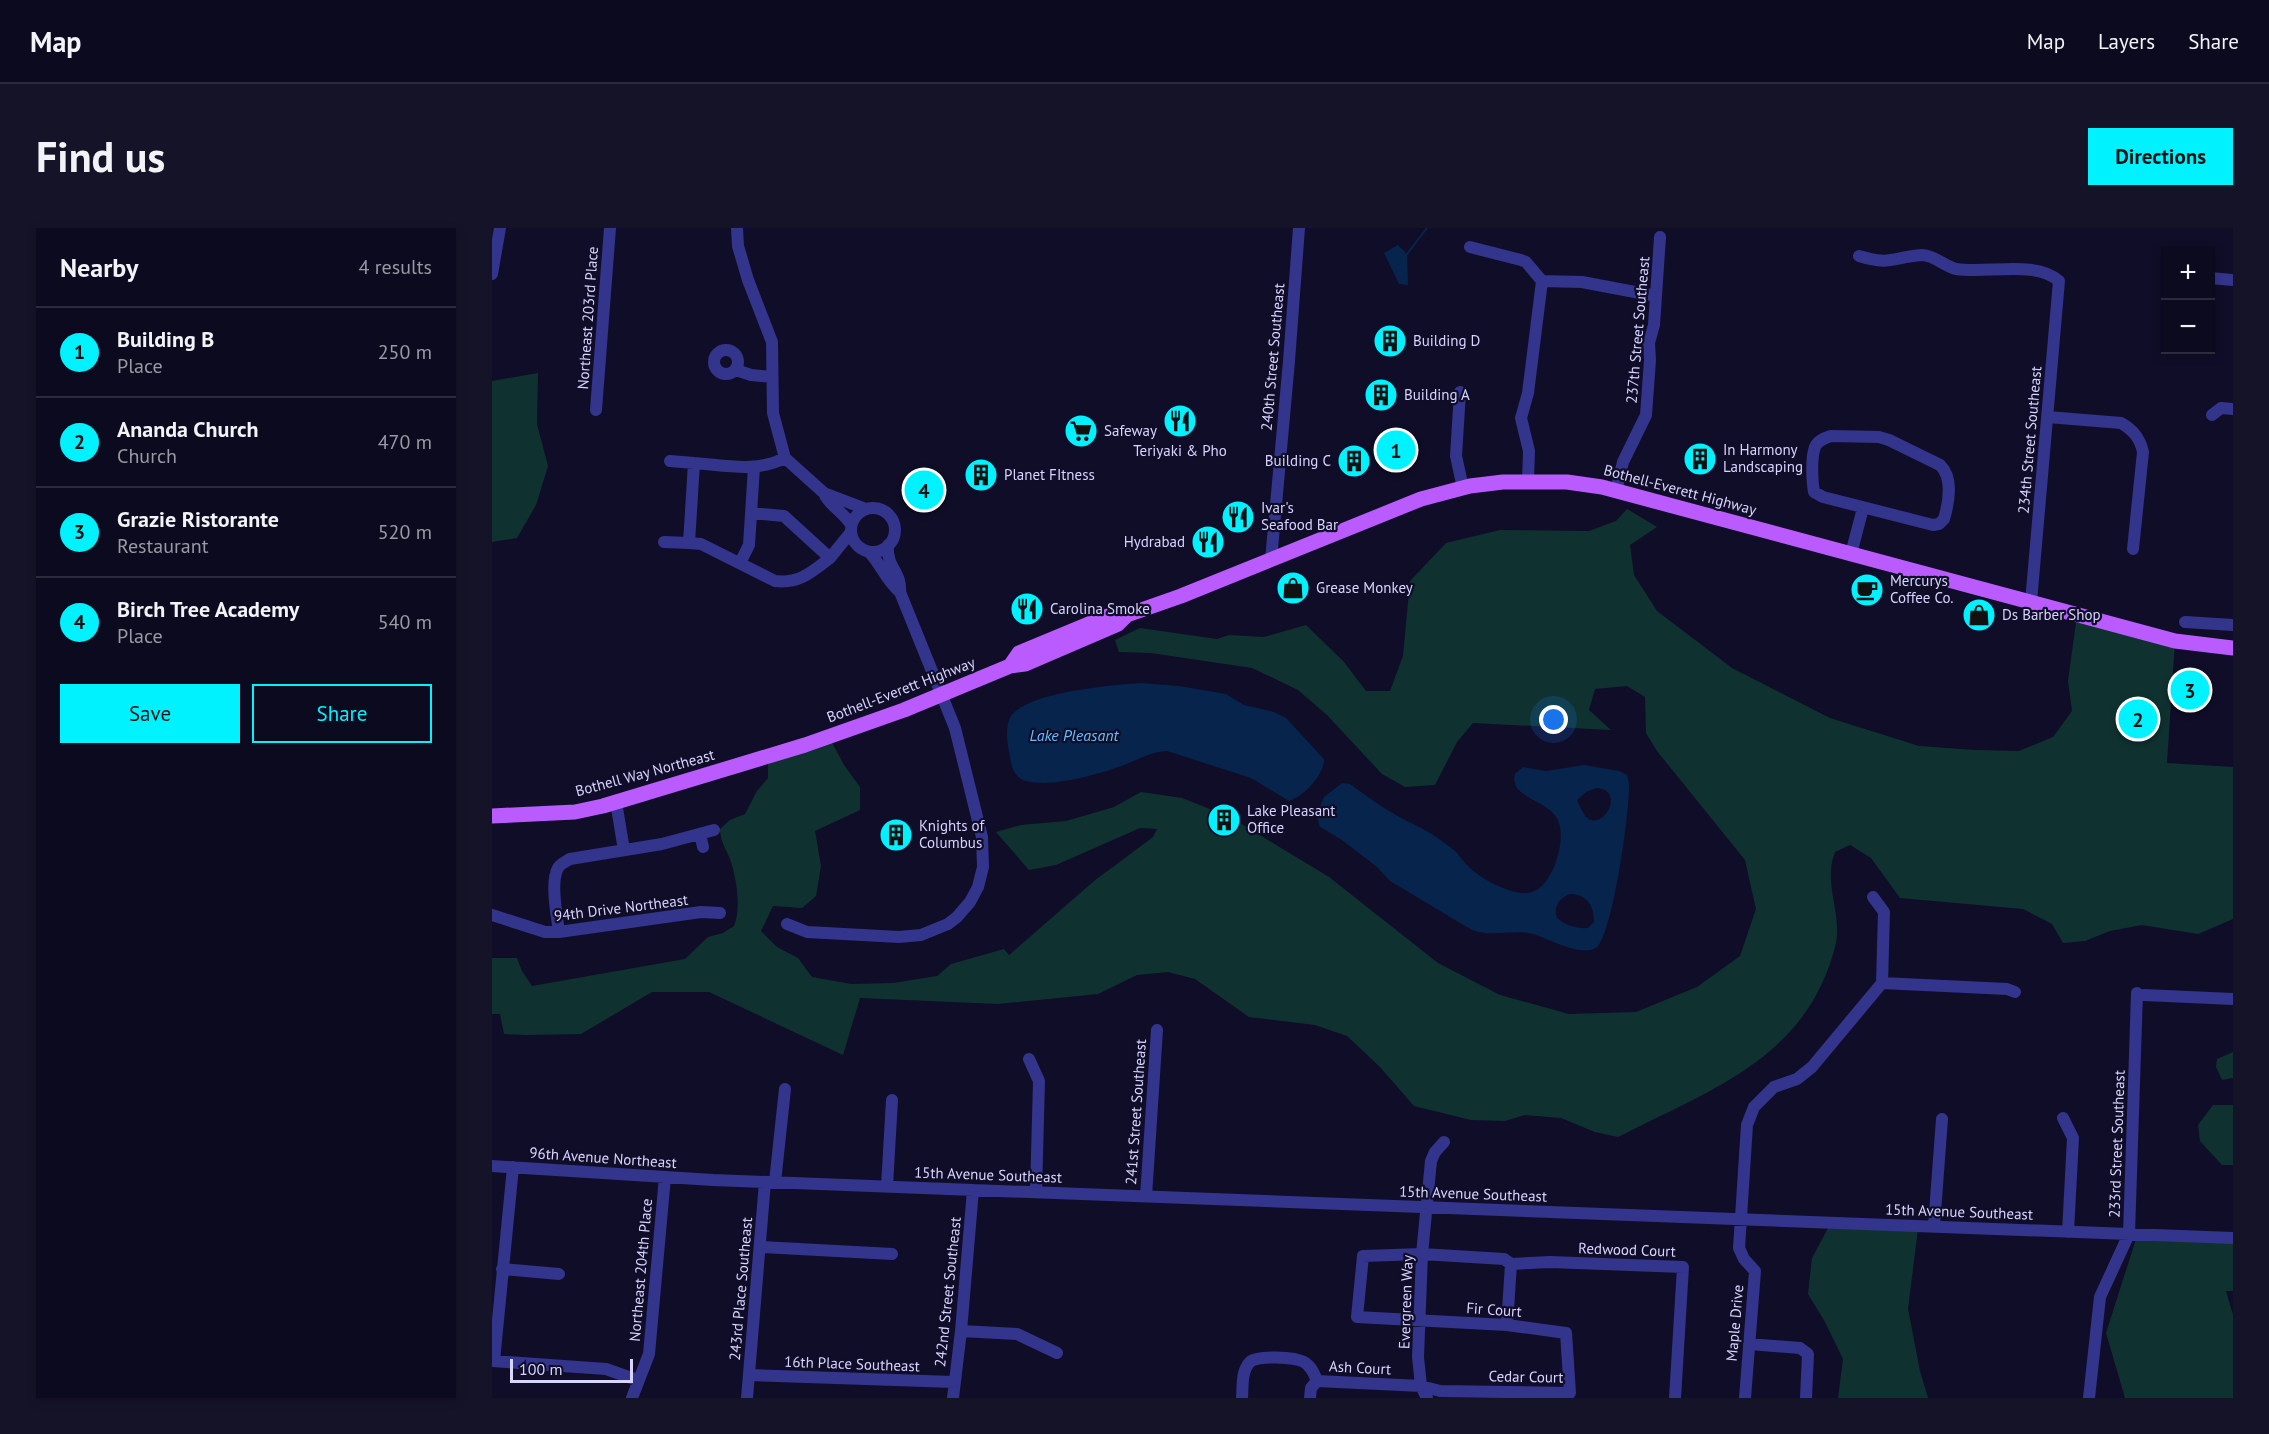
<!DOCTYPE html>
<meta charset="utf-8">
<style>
:root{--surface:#0c0a1e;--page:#151327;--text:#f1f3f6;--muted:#9a9aa4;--line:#2c2b3c;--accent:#00f1ff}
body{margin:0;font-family:"PT Sans",sans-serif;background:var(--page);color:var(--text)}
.controls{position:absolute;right:18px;top:18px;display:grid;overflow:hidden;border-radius:0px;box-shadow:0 3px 9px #0003}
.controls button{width:54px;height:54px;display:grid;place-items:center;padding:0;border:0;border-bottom:2px solid var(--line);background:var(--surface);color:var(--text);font:30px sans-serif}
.scale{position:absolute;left:18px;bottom:15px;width:123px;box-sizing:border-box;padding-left:6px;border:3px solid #d7d4ff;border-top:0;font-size:16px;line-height:21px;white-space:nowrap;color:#d7d4ff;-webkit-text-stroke:4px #100d28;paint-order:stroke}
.you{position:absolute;left:1062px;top:492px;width:21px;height:21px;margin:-15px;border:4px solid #fff;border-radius:50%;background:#1a73e8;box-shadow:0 0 0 9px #1a73e833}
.badge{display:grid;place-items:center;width:39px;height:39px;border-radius:50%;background:var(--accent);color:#111;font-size:20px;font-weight:700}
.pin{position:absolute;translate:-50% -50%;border:3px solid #fff;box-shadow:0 2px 6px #0006}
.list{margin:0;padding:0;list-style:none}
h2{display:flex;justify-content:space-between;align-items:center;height:78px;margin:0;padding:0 24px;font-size:26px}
h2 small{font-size:20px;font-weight:400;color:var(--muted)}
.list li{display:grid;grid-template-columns:39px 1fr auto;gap:18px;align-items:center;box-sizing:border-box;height:90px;padding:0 24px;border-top:2px solid var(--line)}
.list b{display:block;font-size:22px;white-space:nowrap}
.list p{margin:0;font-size:20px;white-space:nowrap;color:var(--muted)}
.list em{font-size:20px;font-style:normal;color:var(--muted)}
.actions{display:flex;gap:12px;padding:18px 24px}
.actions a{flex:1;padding:14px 0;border:2px solid var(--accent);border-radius:0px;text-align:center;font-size:21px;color:var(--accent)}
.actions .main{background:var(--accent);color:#111}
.map{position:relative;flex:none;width:1741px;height:1170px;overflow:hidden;border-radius:0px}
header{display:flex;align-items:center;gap:36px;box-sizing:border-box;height:84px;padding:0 30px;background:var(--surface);border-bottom:2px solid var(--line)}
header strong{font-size:28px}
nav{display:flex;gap:33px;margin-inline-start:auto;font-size:21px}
.intro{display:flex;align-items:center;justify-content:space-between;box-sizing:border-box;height:144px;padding:0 36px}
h1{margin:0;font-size:42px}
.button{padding:15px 27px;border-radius:0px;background:var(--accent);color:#111;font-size:21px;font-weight:700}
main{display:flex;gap:36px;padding:0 36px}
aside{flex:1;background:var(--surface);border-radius:0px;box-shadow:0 3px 9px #0003}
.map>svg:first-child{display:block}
.green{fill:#0f3230}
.water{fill:#07244d;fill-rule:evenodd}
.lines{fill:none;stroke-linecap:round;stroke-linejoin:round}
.stream{stroke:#07244d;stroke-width:2}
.minor{stroke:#33348b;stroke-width:12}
.major{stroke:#ba5bff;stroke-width:15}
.labels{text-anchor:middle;stroke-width:4.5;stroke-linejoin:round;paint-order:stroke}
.street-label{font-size:15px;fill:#d7d4ff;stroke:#100d28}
.poi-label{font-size:15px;fill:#d7d4ff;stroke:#100d28;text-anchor:start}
.water-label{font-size:16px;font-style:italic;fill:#62beff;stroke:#100d28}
</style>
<header>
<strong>Map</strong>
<nav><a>Map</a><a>Layers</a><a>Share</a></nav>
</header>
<div class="intro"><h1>Find us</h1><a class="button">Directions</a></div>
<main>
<aside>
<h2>Nearby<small>4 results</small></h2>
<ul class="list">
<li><span class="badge">1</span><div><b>Building B</b><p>Place</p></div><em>250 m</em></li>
<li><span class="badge">2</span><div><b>Ananda Church</b><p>Church</p></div><em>470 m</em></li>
<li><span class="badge">3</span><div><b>Grazie Ristorante</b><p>Restaurant</p></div><em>520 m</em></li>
<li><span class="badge">4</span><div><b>Birch Tree Academy</b><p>Place</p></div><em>540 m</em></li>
</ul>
<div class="actions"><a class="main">Save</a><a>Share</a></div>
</aside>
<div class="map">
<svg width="1741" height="1170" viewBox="0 0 1741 1170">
<rect width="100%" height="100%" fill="#100d28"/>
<path class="green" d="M 46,145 L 45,196 L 56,238 L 44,277 L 25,310 L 0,314 L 0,153 Z
M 1135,281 L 1165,299 L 1138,317 L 1142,347 L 1165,383 L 1240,440 L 1338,490 L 1427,518 L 1483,522 L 1527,523 L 1561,509 L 1580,483 L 1576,453 L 1585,387 L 1683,413 L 1675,535 L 1741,539 L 1741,691 L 1706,706 L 1650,697 L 1618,703 L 1593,713 L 1571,715 L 1560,696 L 1531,681 L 1408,670 L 1379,630 L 1358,617 L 1343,624 C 1341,630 1339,636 1339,642 C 1337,667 1350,693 1343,719 C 1314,831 1219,861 1126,909 L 1103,904 L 1069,890 L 1033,887 L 1013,893 L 979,892 L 922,878 L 887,838 L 855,808 L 823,797 L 757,789 L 703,751 L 676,744 L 645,747 L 606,766 L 506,776 L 368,770 L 351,827 L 217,764 L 160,764 L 89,806 L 34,807 L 12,806 L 8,786 L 0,786 L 0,730 L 25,730 L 30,743 L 40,758 L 193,731 L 216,709 L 231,705 L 242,698 C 249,681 245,655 240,637 C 237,625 228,615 228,601 L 238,592 L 253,586 L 265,563 L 276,550 L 276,529 L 337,509 L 352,537 L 368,559 L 368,582 L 323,603 L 329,638 L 324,668 L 310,680 L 281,678 L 269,703 L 285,719 L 306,730 L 320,749 L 359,756 L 401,755 L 445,748 L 459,736 L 512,721 L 517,727 L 602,653 L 661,609 L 665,601 L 648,600 L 564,637 L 537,642 L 504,604 L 529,597 L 574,593 L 622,579 L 649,564 L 690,570 L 738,589 L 837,649 L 946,735 L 1008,767 L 1077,786 L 1144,784 L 1205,759 L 1248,728 L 1264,681 L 1253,632 L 1165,523 L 1154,505 L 1153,469 L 1135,458 L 1103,461 L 1097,482 L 1119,502 L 981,495 L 965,514 L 943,557 L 913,559 L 890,546 L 835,487 L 806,462 L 760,440 L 659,425 L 627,424 L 623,412 L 648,400 L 725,411 L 737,407 L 772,409 L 814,397 L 852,434 L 874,463 L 898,463 L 911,428 L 918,353 L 954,315 L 1008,302 L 1097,303 L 1124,293 Z
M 1741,824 L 1741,850 L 1730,852 L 1724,839 L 1725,831 Z
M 1721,877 L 1741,877 L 1741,937 L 1730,937 L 1708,913 L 1706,897 Z
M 1341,991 L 1427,993 L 1416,1081 L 1428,1143 L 1436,1170 L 1346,1170 L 1351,1131 L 1333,1094 L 1316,1066 L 1320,1030 Z
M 1645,1008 L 1741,1011 L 1741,1063 L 1734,1063 L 1741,1087 L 1741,1170 L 1633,1170 L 1614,1105 Z"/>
<path class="water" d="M 906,17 L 915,26 L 916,57 L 907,56 L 892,25 Z
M 649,455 L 687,458 L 734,466 L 752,477 L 782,484 L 794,490 L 832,531 C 833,546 811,569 797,573 L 759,550 L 675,523 C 659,524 647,531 632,537 C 607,546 561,560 534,553 C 521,550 519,536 517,524 C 515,514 513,497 519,488 C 536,464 620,457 649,455 Z
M 1092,537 L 1127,543 L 1135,547 L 1137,556 C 1138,582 1121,704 1105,719 C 1093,730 1058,712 1044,707 C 1023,700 1000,710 980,702 L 898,653 L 885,639 L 850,612 L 828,599 L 825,589 L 826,583 L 832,569 L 850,555 L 858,556 C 873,567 888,578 904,587 C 917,595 932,600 944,609 C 950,613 957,618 963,623 C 968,628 972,635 978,640 C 989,651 1024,670 1040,664 C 1050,661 1057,650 1061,641 C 1067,628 1072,607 1066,592 C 1055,570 1017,571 1023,546 L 1031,539 L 1054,543 ZM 1105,560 C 1134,562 1111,605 1094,589 C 1091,585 1087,577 1085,572 L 1094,564 ZM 1078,666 C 1095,666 1102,678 1102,694 L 1096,700 C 1085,701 1073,697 1065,690 C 1061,679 1067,670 1078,666 Z"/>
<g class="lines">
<path class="stream" d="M 915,26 L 935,0"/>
<path class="minor" d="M 245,0 L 246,18 L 256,52 L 280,114 L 281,185 L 293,230
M 978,19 L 1029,32 L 1034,34 L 1050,53 L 1090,54 L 1164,68
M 1367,28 C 1399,38 1401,29 1430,27 C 1442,27 1452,38 1464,41 C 1494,46 1544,32 1567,53 L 1539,374
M 0,46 L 8,0
M 1718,50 L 1741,52
M222 134a12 12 0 1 1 24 0a12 12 0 1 1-24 0Z
M 244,142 L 259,147 L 280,149
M 968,164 L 964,228 L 971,260
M 104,182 L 118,0
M 1720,187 L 1729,180 L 1741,181
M 1556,189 L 1629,195 C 1641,202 1648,210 1651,224 L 1641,321
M 1339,208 L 1387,209 L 1397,212 L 1448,237 C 1461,249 1457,274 1452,291 L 1447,296 L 1441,297 L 1331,269 L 1322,264 C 1320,253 1319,229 1323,219 C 1326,212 1333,210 1339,208 Z
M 293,230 L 332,265 C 337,278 352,284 359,297
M 178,233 L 202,235
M 1036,253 L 1037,223 L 1029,190 L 1036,165 L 1050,53
M 1124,263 L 1131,234 L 1154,187 L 1158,132 L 1157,115 L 1162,97 L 1168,9
M 332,265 L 374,281
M359 302a22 22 0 1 1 44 0a22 22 0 1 1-44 0Z
M 259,285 L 292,288 L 338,330 C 320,344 307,356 283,353 L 209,316 L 197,315 L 202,235 C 233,237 264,245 293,230
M 172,314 L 197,315
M 377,324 C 389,336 394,353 408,364
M 1359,326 L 1371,280
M 338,330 L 359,304
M 779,332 L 797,133 L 807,0
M 248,335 L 257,317 L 262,239
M 1693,394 L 1741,397
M 124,574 L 132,622
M 208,606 L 211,619
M 1381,669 L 1392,684 L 1390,755
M 0,687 L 53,704 L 67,704 L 209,684 L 228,685
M 295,696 L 315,704 L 407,709 L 429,707 L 456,696 L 465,689 L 478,674 L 486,659 L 491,639 L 490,609 L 463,500 L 408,364 C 410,344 394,340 396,317
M 67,704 C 65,688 58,654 66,640 C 69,635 73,634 78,631 L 170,616 L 222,602
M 1390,755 L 1515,761 L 1523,764
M 1652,767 L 1741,771
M 537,831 L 547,853 L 544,964
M 1571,890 L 1581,910 L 1576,1004
M 0,938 L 221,952 L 1741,1010
M 283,954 L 293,861
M 395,958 L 400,872
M 654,968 L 665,802
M 1442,998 L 1450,891
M 269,1019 L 400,1026
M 1019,1036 L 1058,1034 L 1191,1039 L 1183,1170
M 10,1041 L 67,1046
M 1015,1097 L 1019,1036
M 469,1103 L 525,1106 L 565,1125
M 1257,1116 L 1308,1120 L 1316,1126 L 1314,1170
M 0,1133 L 114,1141 L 145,1152
M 2,1133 L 21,939
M 257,1147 L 462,1154
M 825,1153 L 929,1158 L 948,1163 L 1078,1165 L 1074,1105 L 1015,1097 L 865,1089 L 871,1028 L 930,1026 L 1012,1031 L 1019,1036
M 140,1170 L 157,1126 L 173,949
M 255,1170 L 273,954
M 461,1170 L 469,1103 L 481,962
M 750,1170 C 751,1159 749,1143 758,1134 C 765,1127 803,1129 812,1134 C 819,1138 822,1145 825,1153
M 818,1170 L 819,1160 L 825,1153
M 935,1170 L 929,1158 L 926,1129 L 930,1026 L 939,933 L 943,924 L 952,914
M 1253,1170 L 1263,1043 L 1252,1031 L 1247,1020 L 1255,897 L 1262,879 L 1282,859 L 1305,851 L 1320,839 L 1390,755
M 1597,1170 L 1608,1069 L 1637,1006 L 1645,765"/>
<path class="major" d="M 518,438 L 527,425 L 621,386 L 635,387 L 689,368 L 929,271 L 978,258 L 1011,254 L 1075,254 L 1110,259 L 1683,413 L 1741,420
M 0,588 L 83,584 L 111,578 L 313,517 L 412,482 L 518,438 L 533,436 L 626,396 L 635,387"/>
</g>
<defs>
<g id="building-disc" transform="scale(1.725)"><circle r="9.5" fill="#00f1ff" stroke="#100d28"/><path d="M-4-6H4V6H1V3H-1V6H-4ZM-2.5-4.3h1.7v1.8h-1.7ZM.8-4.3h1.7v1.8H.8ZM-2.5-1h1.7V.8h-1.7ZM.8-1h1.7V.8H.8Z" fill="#111"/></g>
<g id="restaurant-disc" transform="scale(1.725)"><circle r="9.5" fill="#00f1ff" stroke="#100d28"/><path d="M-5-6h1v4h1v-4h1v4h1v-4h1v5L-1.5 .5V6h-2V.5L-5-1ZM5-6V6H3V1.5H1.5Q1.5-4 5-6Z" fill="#111"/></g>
<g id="supermarket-disc" transform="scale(1.725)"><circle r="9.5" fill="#00f1ff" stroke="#100d28"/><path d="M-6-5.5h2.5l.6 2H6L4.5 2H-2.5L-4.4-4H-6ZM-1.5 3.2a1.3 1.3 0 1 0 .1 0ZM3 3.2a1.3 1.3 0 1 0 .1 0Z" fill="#111"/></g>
<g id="shop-disc" transform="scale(1.725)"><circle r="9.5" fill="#00f1ff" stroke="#100d28"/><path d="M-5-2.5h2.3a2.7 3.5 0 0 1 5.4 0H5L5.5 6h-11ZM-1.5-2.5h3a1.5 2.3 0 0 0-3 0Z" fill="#111"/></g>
<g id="cafe-disc" transform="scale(1.725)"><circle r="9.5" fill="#00f1ff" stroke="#100d28"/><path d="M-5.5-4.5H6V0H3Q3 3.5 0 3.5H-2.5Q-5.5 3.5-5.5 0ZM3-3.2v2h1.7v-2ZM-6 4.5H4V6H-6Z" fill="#111"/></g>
</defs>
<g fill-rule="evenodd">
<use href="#building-disc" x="898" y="113"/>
<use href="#building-disc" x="889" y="167"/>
<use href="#restaurant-disc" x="688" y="193"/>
<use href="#supermarket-disc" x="589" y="203"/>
<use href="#building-disc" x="1208" y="231"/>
<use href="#building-disc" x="862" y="233"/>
<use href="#building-disc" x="489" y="247"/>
<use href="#restaurant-disc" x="746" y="289"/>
<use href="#restaurant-disc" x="716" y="314"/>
<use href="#shop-disc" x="801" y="360"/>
<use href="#cafe-disc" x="1375" y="362"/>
<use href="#restaurant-disc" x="535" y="381"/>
<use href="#shop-disc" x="1487" y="387"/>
<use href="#building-disc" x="732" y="592"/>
<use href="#building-disc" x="404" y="607"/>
</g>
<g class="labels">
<g class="street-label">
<text transform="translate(96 90) rotate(-86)" y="5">Northeast 203rd Place</text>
<text transform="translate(1146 102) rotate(-85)" y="5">237th Street Southeast</text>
<text transform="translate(781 129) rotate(-85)" y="5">240th Street Southeast</text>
<text transform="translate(1538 212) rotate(-85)" y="5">234th Street Southeast</text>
<text transform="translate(1188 262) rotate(15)" y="5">Bothell-Everett Highway</text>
<text transform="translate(409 462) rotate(-21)" y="5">Bothell-Everett Highway</text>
<text transform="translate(153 545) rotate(-15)" y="5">Bothell Way Northeast</text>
<text transform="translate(129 680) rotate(-7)" y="5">94th Drive Northeast</text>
<text transform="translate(644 884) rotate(-86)" y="5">241st Street Southeast</text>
<text transform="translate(1625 916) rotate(-88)" y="5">233rd Street Southeast</text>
<text transform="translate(111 930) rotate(4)" y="5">96th Avenue Northeast</text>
<text transform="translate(496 947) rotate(2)" y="5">15th Avenue Southeast</text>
<text transform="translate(981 966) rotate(2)" y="5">15th Avenue Southeast</text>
<text transform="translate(1467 984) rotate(2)" y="5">15th Avenue Southeast</text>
<text transform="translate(1135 1022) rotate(2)" y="5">Redwood Court</text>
<text transform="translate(149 1042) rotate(-85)" y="5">Northeast 204th Place</text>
<text transform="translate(249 1061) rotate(-85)" y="5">243rd Place Southeast</text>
<text transform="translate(456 1064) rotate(-84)" y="5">242nd Street Southeast</text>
<text transform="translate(914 1074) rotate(-88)" y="5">Evergreen Way</text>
<text transform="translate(1002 1082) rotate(4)" y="5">Fir Court</text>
<text transform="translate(1243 1095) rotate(-85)" y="5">Maple Drive</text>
<text transform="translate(360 1136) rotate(2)" y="5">16th Place Southeast</text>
<text transform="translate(868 1140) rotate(3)" y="5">Ash Court</text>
<text transform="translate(1034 1149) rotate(1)" y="5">Cedar Court</text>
</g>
<g class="poi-label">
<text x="921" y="118">Building D</text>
<text x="912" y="172">Building A</text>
<text x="612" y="208">Safeway</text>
<text x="1231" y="227">In Harmony<tspan x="1231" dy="17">Landscaping</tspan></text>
<text x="688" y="228" text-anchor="middle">Teriyaki &amp; Pho</text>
<text x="839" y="238" text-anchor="end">Building C</text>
<text x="512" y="252">Planet FItness</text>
<text x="769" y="285">Ivar's<tspan x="769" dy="17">Seafood Bar</tspan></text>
<text x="693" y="319" text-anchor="end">Hydrabad</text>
<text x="1398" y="358">Mercurys<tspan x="1398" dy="17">Coffee Co.</tspan></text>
<text x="824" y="365">Grease Monkey</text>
<text x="558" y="386">Carolina Smoke</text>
<text x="1510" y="392">Ds Barber Shop</text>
<text x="755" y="588">Lake Pleasant<tspan x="755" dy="17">Office</tspan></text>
<text x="427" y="603">Knights of<tspan x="427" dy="17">Columbus</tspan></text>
</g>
<g class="water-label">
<text x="582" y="513">Lake Pleasant</text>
</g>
</g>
</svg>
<div class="controls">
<button>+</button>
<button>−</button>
</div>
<div class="scale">100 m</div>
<div class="you"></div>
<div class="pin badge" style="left:904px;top:222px">1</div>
<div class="pin badge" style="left:1646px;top:491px">2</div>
<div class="pin badge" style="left:1698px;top:462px">3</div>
<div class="pin badge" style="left:432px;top:262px">4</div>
</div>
</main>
